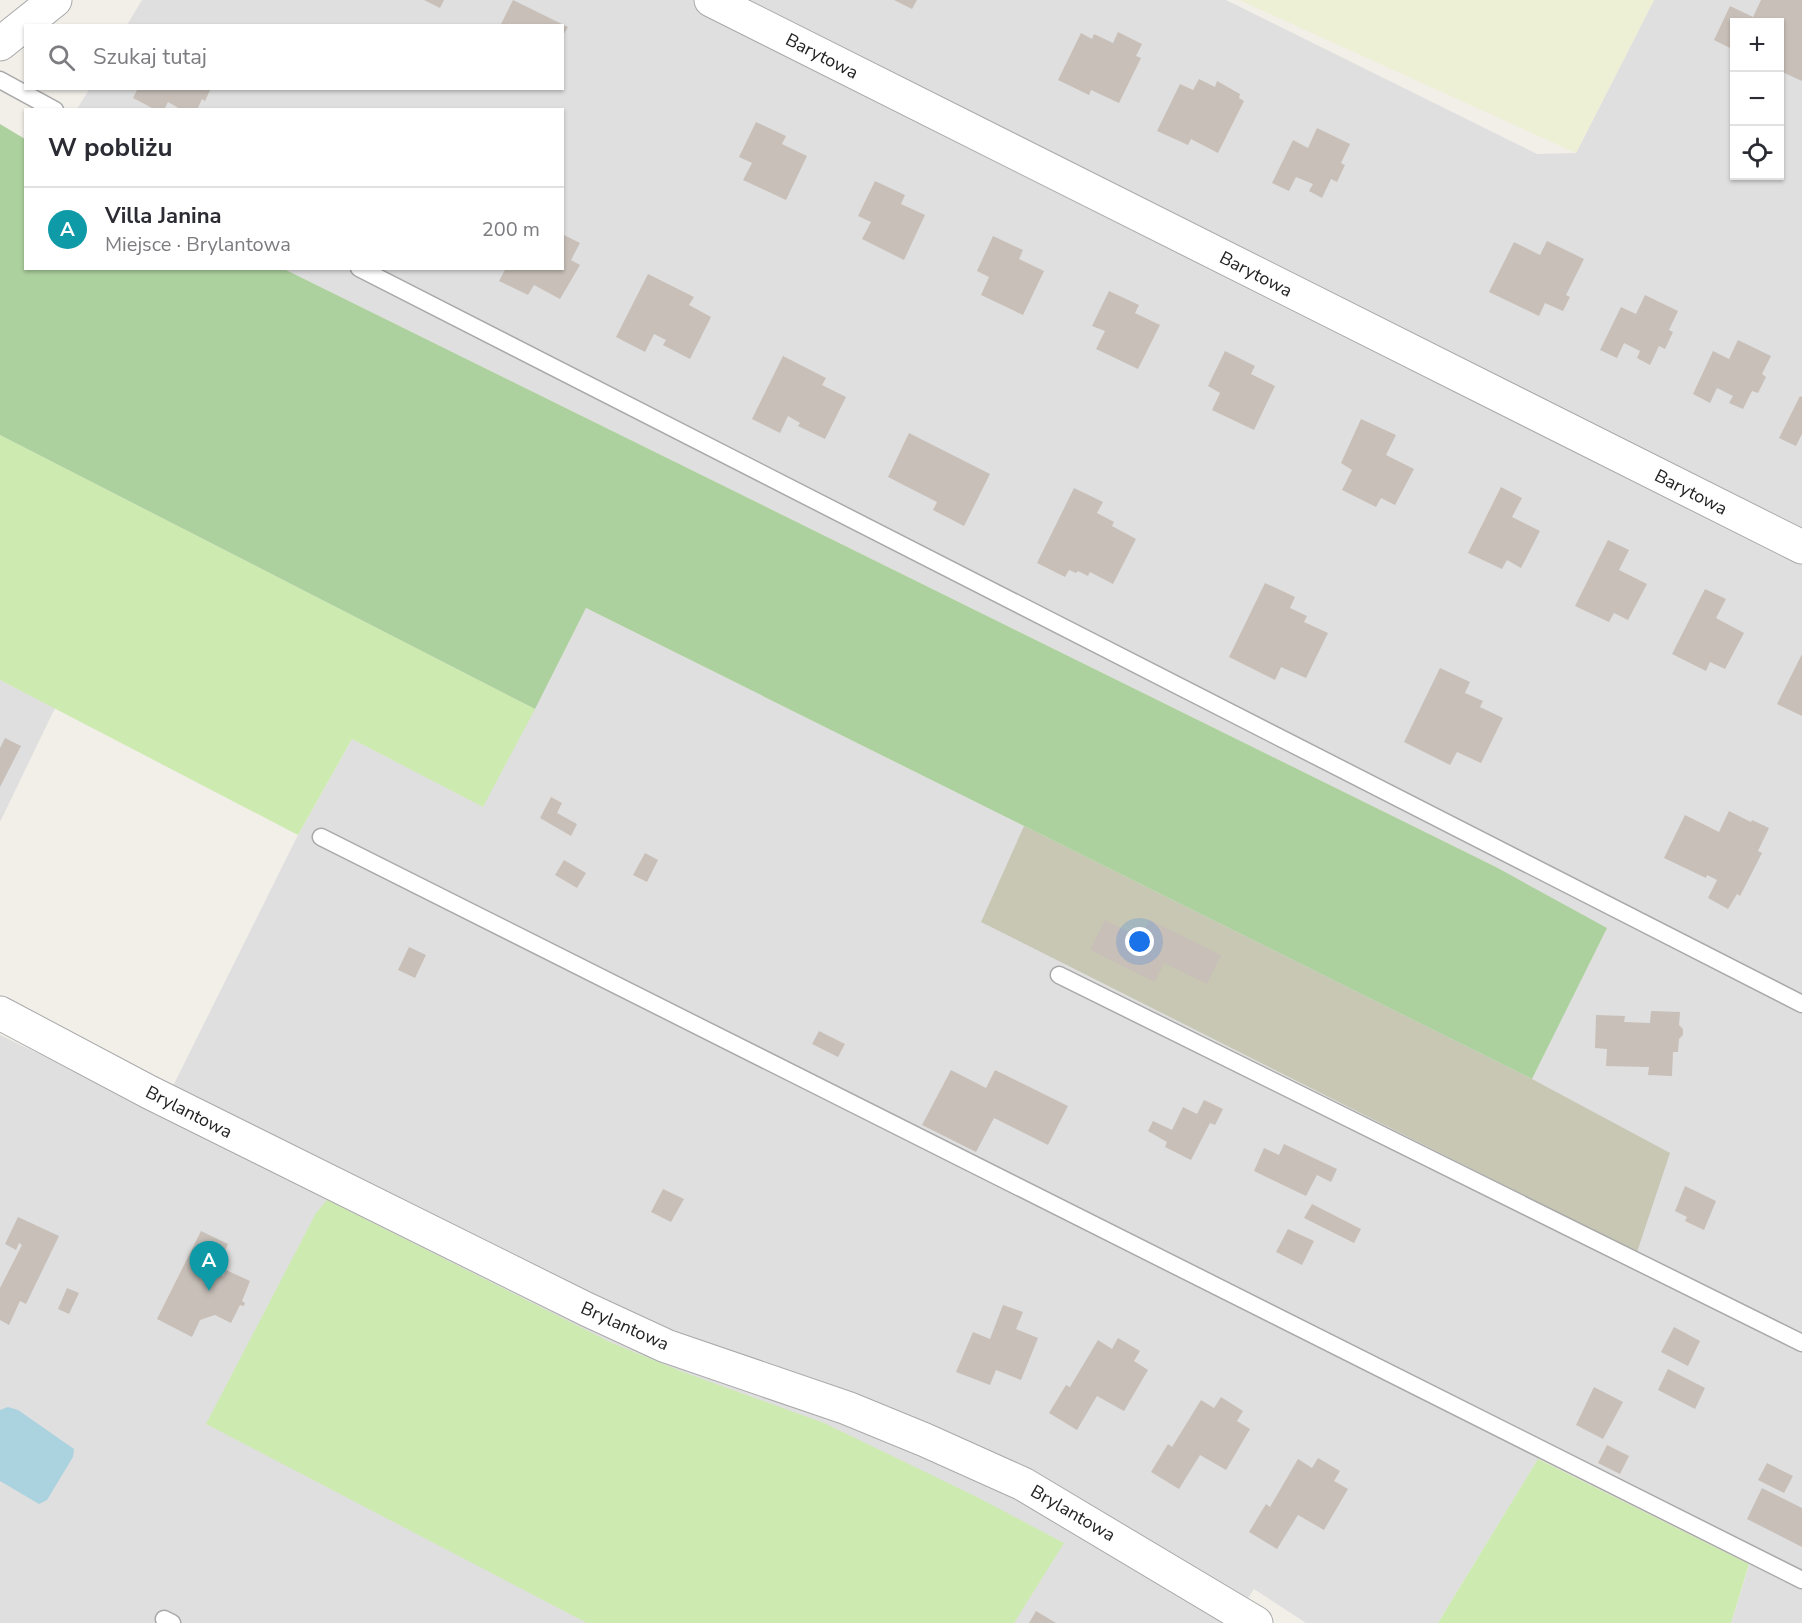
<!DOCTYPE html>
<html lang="pl">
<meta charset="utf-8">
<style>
:root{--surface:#fff;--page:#f2f2f3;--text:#2b2b33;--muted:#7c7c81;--line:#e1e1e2;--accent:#d40000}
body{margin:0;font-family:"Nunito Sans",sans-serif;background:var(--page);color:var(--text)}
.controls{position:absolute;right:18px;top:18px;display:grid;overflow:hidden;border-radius:0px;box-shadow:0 2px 4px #0004}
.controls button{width:54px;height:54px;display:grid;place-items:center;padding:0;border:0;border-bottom:2px solid var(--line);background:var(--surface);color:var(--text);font:30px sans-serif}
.you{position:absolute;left:1140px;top:942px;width:21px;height:21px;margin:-15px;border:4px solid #fff;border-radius:50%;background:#1a73e8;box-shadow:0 0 0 9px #1a73e833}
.badge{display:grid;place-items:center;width:39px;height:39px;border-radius:50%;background:var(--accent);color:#fff;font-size:20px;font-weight:700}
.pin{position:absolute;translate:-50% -50px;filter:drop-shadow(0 2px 3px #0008)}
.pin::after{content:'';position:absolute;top:32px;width:21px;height:18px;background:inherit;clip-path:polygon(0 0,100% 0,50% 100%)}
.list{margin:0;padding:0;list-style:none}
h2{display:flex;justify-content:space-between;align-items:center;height:78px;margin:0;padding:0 24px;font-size:26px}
h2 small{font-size:20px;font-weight:400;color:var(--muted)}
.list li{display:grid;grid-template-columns:39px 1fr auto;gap:18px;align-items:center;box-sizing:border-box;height:84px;padding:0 24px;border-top:2px solid var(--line)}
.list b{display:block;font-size:22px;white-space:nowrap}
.list p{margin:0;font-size:20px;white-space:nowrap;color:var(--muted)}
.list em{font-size:20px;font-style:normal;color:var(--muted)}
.icon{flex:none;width:33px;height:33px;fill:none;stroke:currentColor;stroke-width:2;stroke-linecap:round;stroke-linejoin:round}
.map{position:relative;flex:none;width:1802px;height:1623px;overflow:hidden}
.search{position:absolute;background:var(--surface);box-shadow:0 2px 4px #0004;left:24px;top:24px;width:540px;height:66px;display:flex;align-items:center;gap:15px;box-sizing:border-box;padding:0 21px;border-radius:0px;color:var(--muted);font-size:22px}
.panel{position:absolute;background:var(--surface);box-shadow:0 2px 4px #0004;left:24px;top:108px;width:540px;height:162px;border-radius:0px}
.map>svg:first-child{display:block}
.residential{fill:#e0dfdf;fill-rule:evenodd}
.construction{fill:#c7c7b4}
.farmland{fill:#eef0d5}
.grass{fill:#cdebb0}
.forest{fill:#add19e}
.water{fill:#aad3df}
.building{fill:#c7bfb8}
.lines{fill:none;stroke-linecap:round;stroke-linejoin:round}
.service-casing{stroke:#a9a9a9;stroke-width:19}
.minor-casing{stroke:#a9a9a9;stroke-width:35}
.service{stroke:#fff;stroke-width:16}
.minor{stroke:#fff;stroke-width:33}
.labels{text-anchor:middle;stroke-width:5;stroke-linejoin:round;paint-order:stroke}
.street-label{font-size:18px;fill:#222;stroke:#fff}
</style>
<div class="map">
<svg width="1802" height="1623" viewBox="0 0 1802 1623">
<rect width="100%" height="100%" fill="#f2efe9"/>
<path class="residential" d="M 142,0 L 1226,0 L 1537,154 L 1576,153 L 1654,0 L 1802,0 L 1802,1623 L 1731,1623 L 1754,1549 L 1548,1443 L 1438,1623 L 1306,1623 L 1254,1589 L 1232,1623 L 0,1623 L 0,1035 L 160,1112 L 298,835 L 352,739 L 483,806 L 586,608 L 1532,1079 L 1606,928 L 1496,867 L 284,269 L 562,268 L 562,110 L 77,109 L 90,88 L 562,88 L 562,26 L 127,25 ZM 1734,22 L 1780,22 L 1780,176 L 1734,176 Z
M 0,680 L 55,708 L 0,822 Z"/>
<path class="construction" d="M 1024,826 L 1532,1079 L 1670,1153 L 1637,1252 L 981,922 Z"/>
<path class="farmland" d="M 1239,0 L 1654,0 L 1576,153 Z"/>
<path class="grass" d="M 0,435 L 535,709 L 483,807 L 352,739 L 298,835 L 0,680 Z
M 327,1200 L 612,1343 L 683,1372 L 824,1423 L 977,1497 L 1064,1543 L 1014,1623 L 587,1623 L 206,1424 L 316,1213 Z
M 1538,1459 L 1749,1564 L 1731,1623 L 1438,1623 Z"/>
<path class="forest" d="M 0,124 L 25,139 L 26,268 L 284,269 L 1496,867 L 1607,928 L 1532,1079 L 586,608 L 535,709 L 0,435 Z"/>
<path class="water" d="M 8,1407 L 18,1410 L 74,1449 L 73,1457 L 47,1500 L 39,1504 L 0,1481 L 0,1410 Z"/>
<path class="building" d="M 424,0 L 444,0 L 440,8 Z
M 513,0 L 568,27 L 562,37 L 562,26 L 500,26 Z
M 894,0 L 917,0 L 912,9 Z
M 1761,0 L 1802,0 L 1802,81 L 1780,71 L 1780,22 L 1734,22 L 1734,50 L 1714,40 L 1730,6 L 1753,17 Z
M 1118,32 L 1142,44 L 1136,56 L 1141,58 L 1119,103 L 1091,90 L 1089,95 L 1058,80 L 1081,33 L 1092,39 L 1094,34 L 1113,43 Z
M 1199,79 L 1215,87 L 1217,81 L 1240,94 L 1239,98 L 1244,101 L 1218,153 L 1191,139 L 1188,145 L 1157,131 L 1180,84 L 1193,90 Z
M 138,88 L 211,88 L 205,101 L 202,99 L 197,110 L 182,110 L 168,102 L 164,110 L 156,110 L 133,98 Z
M 756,122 L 786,136 L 782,144 L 807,156 L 786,200 L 743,180 L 752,163 L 739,157 Z
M 1317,128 L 1350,144 L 1341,163 L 1345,165 L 1337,182 L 1331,179 L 1322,198 L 1309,191 L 1313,184 L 1296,177 L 1289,191 L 1272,183 L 1293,140 L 1308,148 Z
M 875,181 L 905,195 L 901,204 L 925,215 L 904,260 L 862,239 L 871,222 L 858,216 Z
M 562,234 L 580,243 L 571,260 L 580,265 L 560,299 L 534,285 L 528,295 L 499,281 L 506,268 L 562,268 Z
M 993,236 L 1023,250 L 1019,259 L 1044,271 L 1023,315 L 981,295 L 989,277 L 977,271 Z
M 1547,241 L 1584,259 L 1566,295 L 1570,297 L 1563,311 L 1545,303 L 1539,316 L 1489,292 L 1514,242 L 1540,255 Z
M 648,274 L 694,297 L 689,305 L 711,317 L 690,359 L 663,345 L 666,340 L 654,334 L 645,352 L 616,337 Z
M 1109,291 L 1139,305 L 1135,313 L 1160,325 L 1138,369 L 1096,349 L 1105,331 L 1092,326 Z
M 1645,295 L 1678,311 L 1669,330 L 1673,332 L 1665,349 L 1659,346 L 1650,365 L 1637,358 L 1640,351 L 1624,343 L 1617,358 L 1600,350 L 1621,307 L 1636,314 Z
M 1738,340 L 1771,356 L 1762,374 L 1766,377 L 1758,393 L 1752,391 L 1743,409 L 1729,403 L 1733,396 L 1717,388 L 1710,403 L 1693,394 L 1713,351 L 1729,359 Z
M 1225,351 L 1255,366 L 1251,374 L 1275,386 L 1254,430 L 1212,410 L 1220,393 L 1208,386 Z
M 783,356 L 826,378 L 822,385 L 846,397 L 825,439 L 798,426 L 800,423 L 788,416 L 780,433 L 752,419 Z
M 1800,396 L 1802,397 L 1802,434 L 1796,446 L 1779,438 Z
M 1361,419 L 1396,435 L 1386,455 L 1414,469 L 1395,505 L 1381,498 L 1376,507 L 1342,490 L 1352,470 L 1341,463 Z
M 909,433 L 990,474 L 964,526 L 933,510 L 937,502 L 888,477 Z
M 1501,487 L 1522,498 L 1512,517 L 1540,531 L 1521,568 L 1507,560 L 1502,569 L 1468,553 Z
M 1074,488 L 1103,502 L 1097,513 L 1114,522 L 1112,526 L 1136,539 L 1113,584 L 1090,572 L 1088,576 L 1078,571 L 1076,573 L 1069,570 L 1065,577 L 1037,563 Z
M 1608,540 L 1629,550 L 1619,570 L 1647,584 L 1628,620 L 1614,613 L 1609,622 L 1575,606 Z
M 1265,583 L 1295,597 L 1290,608 L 1307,616 L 1304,622 L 1328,633 L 1306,678 L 1281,667 L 1275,680 L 1229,657 Z
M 1705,589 L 1726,599 L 1716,618 L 1744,633 L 1725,669 L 1710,662 L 1706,671 L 1672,654 Z
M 1802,654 L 1802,716 L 1777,704 Z
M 1440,668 L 1470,682 L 1465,693 L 1483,701 L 1480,707 L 1503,718 L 1481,763 L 1457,752 L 1450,765 L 1404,742 Z
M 5,738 L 21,746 L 0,787 L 0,748 Z
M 551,797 L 562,803 L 557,813 L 577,824 L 571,836 L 540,818 Z
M 1729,811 L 1751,822 L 1752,820 L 1769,828 L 1758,851 L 1762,853 L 1740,896 L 1737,894 L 1728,909 L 1708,898 L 1717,880 L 1707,875 L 1706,878 L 1664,858 L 1685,815 L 1719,832 Z
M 645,853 L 658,860 L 647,882 L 633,875 Z
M 564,860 L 586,873 L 577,888 L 555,875 Z
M 1105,920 L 1141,938 L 1150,920 L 1221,955 L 1207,984 L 1164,963 L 1155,982 L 1090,950 Z
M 409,947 L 426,955 L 415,978 L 398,970 Z
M 1651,1011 L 1680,1012 L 1679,1025 L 1683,1029 L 1683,1035 L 1679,1039 L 1678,1052 L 1673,1052 L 1672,1076 L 1648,1075 L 1649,1067 L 1606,1066 L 1607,1049 L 1595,1048 L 1596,1015 L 1625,1016 L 1624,1022 L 1650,1023 Z
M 819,1031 L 845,1044 L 838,1057 L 812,1044 Z
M 951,1070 L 986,1088 L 995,1070 L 1068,1106 L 1048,1145 L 994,1118 L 976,1152 L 922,1125 Z
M 1204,1100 L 1223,1109 L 1215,1125 L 1210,1123 L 1191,1160 L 1165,1147 L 1167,1142 L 1148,1131 L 1153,1121 L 1172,1130 L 1183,1107 L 1197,1114 Z
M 1284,1144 L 1337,1169 L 1331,1182 L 1317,1175 L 1306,1196 L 1254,1171 L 1264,1148 L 1279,1155 Z
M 1685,1186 L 1716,1201 L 1704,1230 L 1685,1221 L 1687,1217 L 1675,1211 Z
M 663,1189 L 684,1199 L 671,1222 L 651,1212 Z
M 1312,1204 L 1361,1229 L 1354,1243 L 1304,1218 Z
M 18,1217 L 59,1236 L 26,1304 L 20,1301 L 9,1325 L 0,1320 L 0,1288 L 22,1245 L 19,1243 L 16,1250 L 5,1244 Z
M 1288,1229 L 1314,1241 L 1302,1265 L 1276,1252 Z
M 201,1231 L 228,1244 L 215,1273 L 223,1276 L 226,1270 L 250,1281 L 242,1301 L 245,1303 L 244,1306 L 240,1305 L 231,1323 L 215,1315 L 200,1320 L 192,1337 L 157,1319 Z
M 67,1288 L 79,1293 L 69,1314 L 58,1309 Z
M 1003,1305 L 1023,1312 L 1016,1329 L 1038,1338 L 1021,1380 L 996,1370 L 990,1385 L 956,1372 L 973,1332 L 990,1339 Z
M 1674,1327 L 1700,1341 L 1688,1366 L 1661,1352 Z
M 1118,1338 L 1140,1351 L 1134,1361 L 1148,1370 L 1124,1411 L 1097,1396 L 1077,1430 L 1049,1413 L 1066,1385 L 1070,1387 L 1098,1340 L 1112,1349 Z
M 1668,1369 L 1705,1388 L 1695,1409 L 1658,1390 Z
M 1594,1387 L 1623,1402 L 1603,1439 L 1576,1425 Z
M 1221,1397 L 1243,1411 L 1237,1421 L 1250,1429 L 1226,1470 L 1200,1455 L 1179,1489 L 1151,1472 L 1168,1444 L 1172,1447 L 1201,1400 L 1214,1408 Z
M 1607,1445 L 1629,1456 L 1620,1474 L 1598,1463 Z
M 1318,1458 L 1340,1471 L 1334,1481 L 1348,1489 L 1324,1530 L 1298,1515 L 1277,1549 L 1249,1532 L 1266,1504 L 1270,1507 L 1298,1459 L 1312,1468 Z
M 1767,1463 L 1793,1476 L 1784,1493 L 1758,1480 Z
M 1762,1488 L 1802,1508 L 1802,1547 L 1747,1519 Z
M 1036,1611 L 1056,1623 L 1029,1623 Z"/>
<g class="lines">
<g class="service-casing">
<path id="service" d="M 0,80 L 55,110
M 359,268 L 1802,1004
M 321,837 L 1802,1580
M 1059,975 L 1802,1343
M 164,1619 L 172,1623"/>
</g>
<g class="minor-casing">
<path id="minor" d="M 711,0 L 1802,547
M 0,44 L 55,0
M 0,1013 L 149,1092 L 586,1309 L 666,1346 L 847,1408 L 925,1440 L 1023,1484 L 1256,1623"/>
</g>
<use href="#service" class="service"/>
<use href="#minor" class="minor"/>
</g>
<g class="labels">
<g class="street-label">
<text transform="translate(822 56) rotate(27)" y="6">Barytowa</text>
<text transform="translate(1256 274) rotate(27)" y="6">Barytowa</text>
<text transform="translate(1691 492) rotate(27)" y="6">Barytowa</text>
<text transform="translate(189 1112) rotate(27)" y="6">Brylantowa</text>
<text transform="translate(625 1326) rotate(24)" y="6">Brylantowa</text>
<text transform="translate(1073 1513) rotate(30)" y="6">Brylantowa</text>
</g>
</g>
</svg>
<div class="controls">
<button>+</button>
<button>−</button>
<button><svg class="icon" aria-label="locate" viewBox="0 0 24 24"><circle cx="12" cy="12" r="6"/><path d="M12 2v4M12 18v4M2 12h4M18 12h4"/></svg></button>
</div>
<div class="you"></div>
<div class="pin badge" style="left:209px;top:1291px;background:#0f9aa8">A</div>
<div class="search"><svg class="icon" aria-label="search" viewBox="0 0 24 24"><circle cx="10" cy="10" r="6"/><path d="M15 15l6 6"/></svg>Szukaj tutaj</div>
<section class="panel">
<h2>W pobliżu<small></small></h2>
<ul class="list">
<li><span class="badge" style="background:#0f9aa8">A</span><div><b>Villa Janina</b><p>Miejsce · Brylantowa</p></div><em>200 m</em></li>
</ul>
</section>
</div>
